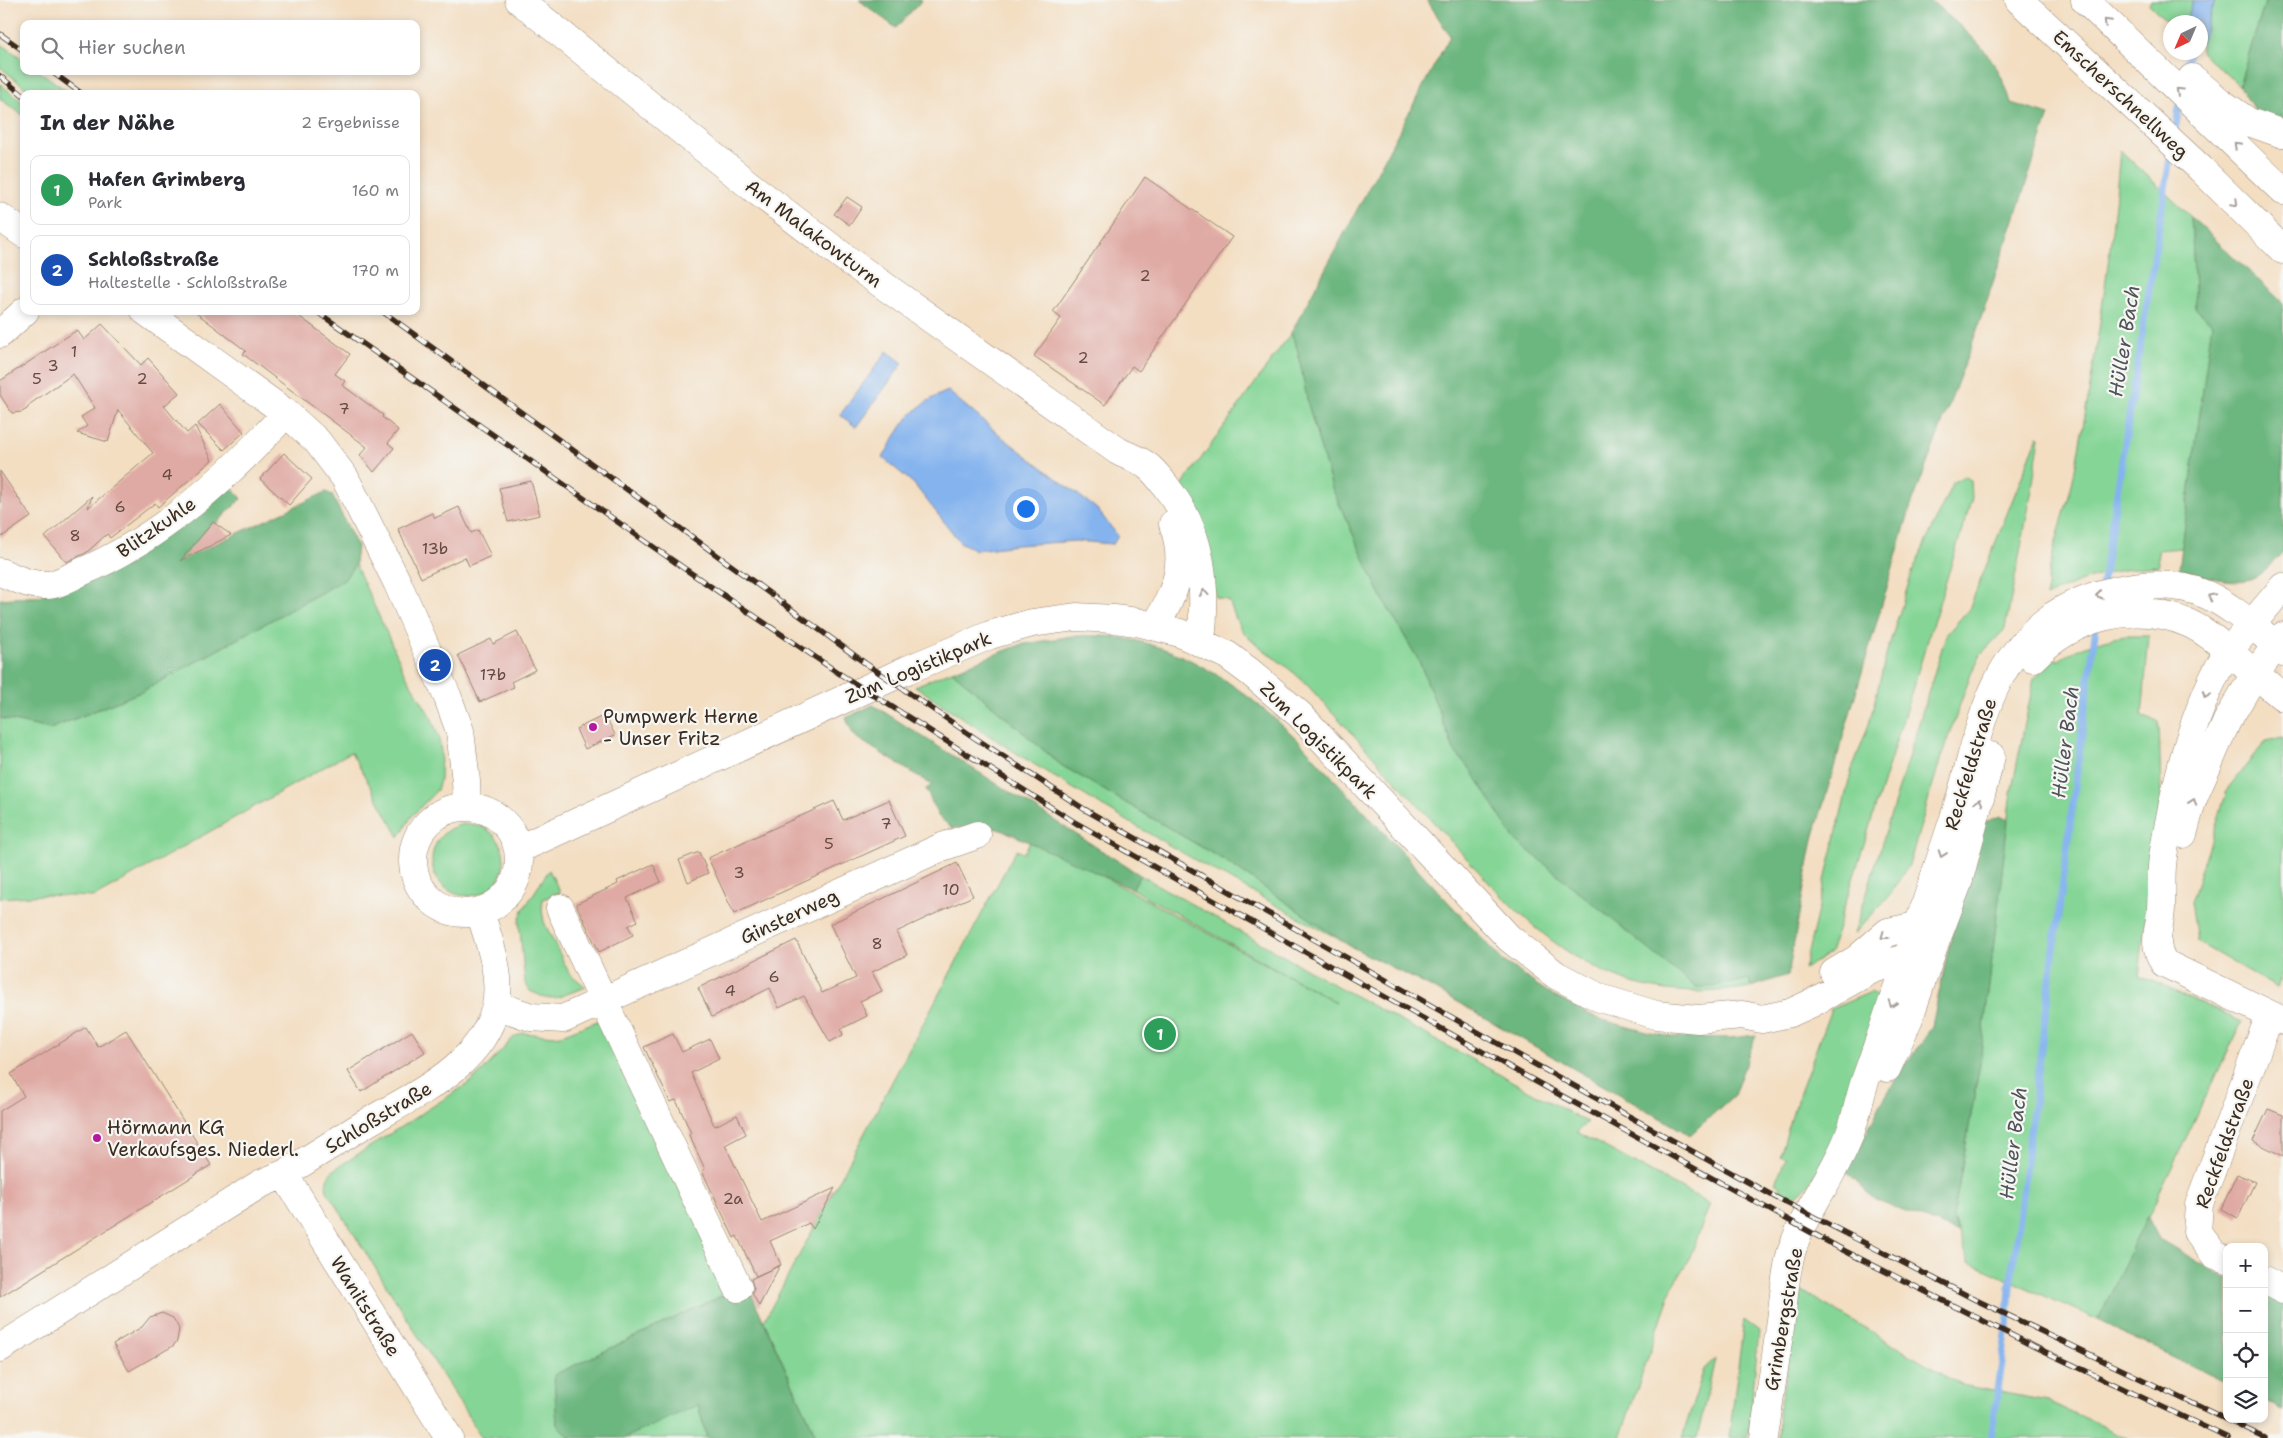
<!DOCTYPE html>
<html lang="de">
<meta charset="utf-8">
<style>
:root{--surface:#fff;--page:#f7f7f7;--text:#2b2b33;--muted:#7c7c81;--line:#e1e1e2;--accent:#b5179e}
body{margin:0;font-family:"Shantell Sans",sans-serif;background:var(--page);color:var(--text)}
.controls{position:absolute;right:15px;bottom:15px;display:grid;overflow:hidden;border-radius:10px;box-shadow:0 2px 8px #0003}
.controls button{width:45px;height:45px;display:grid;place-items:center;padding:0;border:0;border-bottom:1px solid var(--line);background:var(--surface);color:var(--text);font:25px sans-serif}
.compass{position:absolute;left:2163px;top:15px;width:45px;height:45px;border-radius:50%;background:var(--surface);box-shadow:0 2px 8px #0003;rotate:224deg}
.you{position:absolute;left:1025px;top:508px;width:18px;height:18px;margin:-12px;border:4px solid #fff;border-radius:50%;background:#1a73e8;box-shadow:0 0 0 8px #1a73e833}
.badge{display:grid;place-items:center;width:32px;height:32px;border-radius:50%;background:var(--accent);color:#fff;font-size:16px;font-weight:700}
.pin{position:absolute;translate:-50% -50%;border:2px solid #fff;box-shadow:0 1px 5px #0006}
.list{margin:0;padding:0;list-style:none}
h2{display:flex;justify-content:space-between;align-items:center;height:65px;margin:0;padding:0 20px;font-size:21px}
h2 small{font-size:16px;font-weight:400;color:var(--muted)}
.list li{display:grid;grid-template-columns:32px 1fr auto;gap:15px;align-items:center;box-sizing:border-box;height:70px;margin:0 10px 10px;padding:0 10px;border:1px solid var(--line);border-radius:10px}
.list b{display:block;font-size:19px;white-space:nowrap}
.list p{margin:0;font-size:16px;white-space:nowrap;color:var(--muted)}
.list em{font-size:16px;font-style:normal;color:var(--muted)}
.icon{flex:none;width:28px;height:28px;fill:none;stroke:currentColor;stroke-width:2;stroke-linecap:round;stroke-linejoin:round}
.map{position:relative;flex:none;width:2283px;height:1438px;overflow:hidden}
.search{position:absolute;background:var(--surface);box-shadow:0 2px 8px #0003;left:20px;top:20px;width:400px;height:55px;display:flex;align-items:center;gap:12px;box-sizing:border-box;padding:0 18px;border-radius:10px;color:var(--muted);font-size:19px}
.panel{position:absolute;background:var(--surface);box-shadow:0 2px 8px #0003;left:20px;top:90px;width:400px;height:225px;border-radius:10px}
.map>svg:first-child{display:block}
.green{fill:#85d596;stroke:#60805a}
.forest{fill:#6cb67f;stroke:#54704e}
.water{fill:#84b3ee;stroke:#606e86}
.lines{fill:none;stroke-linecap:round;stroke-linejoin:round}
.stream{stroke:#84b3ee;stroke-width:7}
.building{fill:#e0aaa4}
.street-casing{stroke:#978470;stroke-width:29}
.secondary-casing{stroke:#978470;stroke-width:29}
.highway-casing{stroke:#978470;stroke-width:29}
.street{stroke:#fff;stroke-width:28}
.secondary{stroke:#fff;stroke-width:28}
.highway{stroke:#fff;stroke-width:28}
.rail-casing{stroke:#3b2a1e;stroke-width:5.5}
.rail{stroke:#f6f6f2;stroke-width:4;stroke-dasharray:11;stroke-linecap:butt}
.oneway{stroke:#a79f9a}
.poi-dot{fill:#b5179e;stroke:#f6f6f2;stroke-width:2}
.labels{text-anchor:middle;stroke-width:4.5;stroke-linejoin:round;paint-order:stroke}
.number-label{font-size:16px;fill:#644a40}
.street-label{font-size:19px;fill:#3b2a1e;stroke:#f6f6f2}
.poi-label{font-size:19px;fill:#3b2a1e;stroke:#f6f6f2;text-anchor:start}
.water-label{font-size:20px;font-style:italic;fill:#51535c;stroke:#f6f6f2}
</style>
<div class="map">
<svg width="2283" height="1438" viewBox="0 0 2283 1438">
<rect width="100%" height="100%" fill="#f6f6f2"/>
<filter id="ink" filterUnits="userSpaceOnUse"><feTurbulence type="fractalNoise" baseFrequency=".02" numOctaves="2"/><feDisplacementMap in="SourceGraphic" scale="10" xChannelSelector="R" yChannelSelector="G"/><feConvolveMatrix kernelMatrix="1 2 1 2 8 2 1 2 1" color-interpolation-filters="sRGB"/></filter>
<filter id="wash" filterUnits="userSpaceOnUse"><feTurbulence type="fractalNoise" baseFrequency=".0096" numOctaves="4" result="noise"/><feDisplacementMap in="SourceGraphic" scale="20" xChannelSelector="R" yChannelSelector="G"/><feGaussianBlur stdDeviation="1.12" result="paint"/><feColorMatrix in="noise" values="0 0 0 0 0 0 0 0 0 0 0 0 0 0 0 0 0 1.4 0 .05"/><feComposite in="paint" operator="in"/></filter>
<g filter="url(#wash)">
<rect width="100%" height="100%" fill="#f3dec2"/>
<path class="green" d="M 2151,0 L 2193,0 L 2185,22 L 2170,22 L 2170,24 L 2149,4 Z
M 2215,0 L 2266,0 L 2239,85 L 2201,52 L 2201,43 Z
M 0,43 L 24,60 L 24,71 L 39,71 L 71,94 L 33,94 L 0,67 Z
M 0,84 L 24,103 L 24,116 L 0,99 Z
M 2120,150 L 2191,217 L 2196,309 L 2212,323 L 2182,548 L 2158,550 L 2159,566 C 2118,568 2083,578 2046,597 C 2049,551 2068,510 2076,465 C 2096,359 2111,257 2120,150 Z
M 1291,333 L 1298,351 L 1308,404 L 1332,488 L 1381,596 L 1419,661 L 1455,752 L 1472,771 L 1695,987 L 1729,984 L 1749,979 L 1751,987 C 1697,996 1644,994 1594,967 C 1535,937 1492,886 1448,838 C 1401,787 1355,736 1307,685 C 1289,666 1265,653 1246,635 C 1237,626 1234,613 1229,601 L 1216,597 L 1180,488 Z
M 2038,436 L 2040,437 L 2031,495 L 2005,629 L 1981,654 L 1971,674 L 1941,757 L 1909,865 L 1888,897 L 1854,934 L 1946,635 L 1969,609 Z
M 1965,476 L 1971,481 L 1972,498 L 1830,953 L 1804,969 L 1851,772 L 1869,724 L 1887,652 L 1912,573 L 1953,482 Z
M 355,564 L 401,664 L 400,665 L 432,719 L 439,738 L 441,753 L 440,780 L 437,790 L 412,816 L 399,837 L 351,752 L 94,897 L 44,895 L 0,898 L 0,718 L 50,729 L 143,691 L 344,580 Z
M 2125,636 L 2149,636 L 2142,717 L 2159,721 L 2161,795 L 2139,975 L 2242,1022 L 2098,1320 L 1969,1262 L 1953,1218 L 1980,1063 L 2010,799 L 2034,678 L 2055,659 L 2059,660 C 2079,646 2101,640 2125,636 Z
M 952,671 L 1061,765 L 1227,862 L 1348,944 C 1200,865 1054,782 915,686 Z
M 2283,738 L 2283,971 L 2277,988 L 2197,942 L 2191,902 L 2228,788 L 2266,741 Z
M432 860a36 36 0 1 1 72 0a36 36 0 1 1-72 0Z
M 1032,838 L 1336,1002 L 1132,889 L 1140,875 L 1342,989 L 1587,1122 L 1577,1132 L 1710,1204 L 1688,1262 L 1672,1288 L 1620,1438 L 817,1438 L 764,1321 L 1016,850 L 1024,853 Z
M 549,870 L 560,892 L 543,899 L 542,910 L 544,922 L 569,973 L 586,987 L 556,998 L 546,998 L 530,991 L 525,983 L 519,921 L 523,910 Z
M 1871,992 L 1876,995 L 1879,1003 C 1865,1046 1854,1092 1837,1134 C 1831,1148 1806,1197 1791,1198 L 1778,1191 L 1780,1186 L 1775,1182 L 1786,1159 L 1780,1156 L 1795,1106 L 1831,1009 Z
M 600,1020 L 734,1296 L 723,1295 L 554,1375 L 557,1425 L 571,1438 L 482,1438 L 327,1191 C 325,1182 327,1175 335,1169 L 466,1085 L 482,1072 L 514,1037 L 523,1033 L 555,1036 L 564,1034 Z
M 1802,1291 L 1961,1385 L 2047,1401 L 2128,1438 L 1779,1438 L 1778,1413 Z
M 1744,1320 L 1759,1331 L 1748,1438 L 1729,1438 Z
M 1715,1359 L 1697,1438 L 1682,1438 L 1704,1369 Z
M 698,1404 L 707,1438 L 624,1438 Z"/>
<path class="forest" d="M 859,0 L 922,0 L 896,28 Z
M 1427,0 L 1930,0 C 1968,34 1997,51 2011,103 L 2049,115 L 1976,333 L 1910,509 L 1813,839 L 1788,975 L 1751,987 L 1749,979 L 1713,987 L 1695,987 L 1514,839 L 1472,771 L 1455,752 L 1419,661 L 1381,596 L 1332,488 L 1308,404 L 1298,351 L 1291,333 L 1450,36 Z
M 2266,0 L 2283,0 L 2283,150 L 2271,138 L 2239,85 Z
M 2191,217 L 2283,303 L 2283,552 C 2274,561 2264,573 2253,578 C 2235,586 2198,575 2179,569 L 2212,323 L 2196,309 Z
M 229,485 L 242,498 L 216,524 L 213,522 L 203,534 L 209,547 L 326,492 L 332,495 L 357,546 L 355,564 L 344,580 L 143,691 L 50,729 L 0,718 L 0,599 L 40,596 Z
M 1072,636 C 1088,636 1106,635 1122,638 C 1192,649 1249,693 1299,741 L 1502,960 L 1537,985 L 1557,998 L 1599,1019 L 1647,1032 L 1672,1037 L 1731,1038 L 1756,1035 L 1734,1095 L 1690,1135 L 1436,990 L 1348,945 L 1227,862 L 1061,765 L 952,671 L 1020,645 Z
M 873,705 L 1140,875 L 1132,889 L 1007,832 L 991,827 L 952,828 L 938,816 L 926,789 L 932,785 L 857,738 L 852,732 L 846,718 Z
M 2000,816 L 2008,820 L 1980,1063 L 1953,1218 L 1958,1232 L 1877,1201 L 1847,1172 L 1881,1104 L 1905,1064 L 1922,1043 L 1932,1026 L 1948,950 L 1979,837 L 1985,822 Z
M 2147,1216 L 2159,1239 L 2227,1279 L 2227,1383 L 2098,1320 Z
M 749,1289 L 817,1438 L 707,1438 L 698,1405 L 624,1438 L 571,1438 L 557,1425 L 554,1375 L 723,1295 L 734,1296 Z
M 2264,1296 L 2283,1304 L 2283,1411 L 2264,1401 Z"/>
<path class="water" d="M 2193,0 L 2215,0 L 2201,43 L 2200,22 L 2185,22 Z
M 887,351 L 903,363 L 856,427 L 840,415 Z
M 948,391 L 1002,437 L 1097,509 L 1118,536 L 1113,544 L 1076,541 L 1017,545 L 976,550 L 960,542 L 913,483 L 883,458 C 901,425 911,406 948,391 Z"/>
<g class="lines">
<path class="stream" d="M 2185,74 L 2189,52
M 2174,136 L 2180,102
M 2102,587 L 2171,151
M 1991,1438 L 2007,1328 L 2010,1288 L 2096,625"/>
</g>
<g id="blocks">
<path class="building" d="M 1145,177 L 1232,237 L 1139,371 L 1132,366 L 1105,405 L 1034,356 L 1061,318 L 1053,312 Z
M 847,197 L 862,207 L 850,225 L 834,214 Z
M 194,311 L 292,311 L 350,354 L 335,374 L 345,381 L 342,385 L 383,415 L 382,417 L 398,430 L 388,443 L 394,448 L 374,472 L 360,455 L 367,447 L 243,354 L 246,351 Z
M 102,324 L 141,365 L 148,358 L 179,393 L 164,406 L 187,433 L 195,426 L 212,460 L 158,507 L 155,503 L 110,538 L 107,534 L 86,553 L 66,562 L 45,537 L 92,496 L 88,508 L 153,453 L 118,410 L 108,442 L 77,433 L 87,426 L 81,417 L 95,408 L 73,374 L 30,404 L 27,409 L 22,412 L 12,413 L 0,395 L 0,381 L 77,330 L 84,340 Z
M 220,404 L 244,432 L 224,450 L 198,424 Z
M 284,453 L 312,479 L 289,505 L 260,479 Z
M 0,471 L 31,517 L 0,538 Z
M 531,481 L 540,515 L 508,522 L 499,488 Z
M 459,507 L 471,533 L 478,530 L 491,556 L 469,566 L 465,557 L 421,578 L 398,529 L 432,513 L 435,518 Z
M 213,522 L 231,535 L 180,561 Z
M 517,632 L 535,670 L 511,682 L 514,687 L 480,702 L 458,655 L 491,639 L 493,644 Z
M 605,715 L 615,735 L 585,749 L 576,729 Z
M 889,800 L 905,836 L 734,914 L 708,858 L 834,801 L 843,820 Z
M 699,852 L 708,873 L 688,882 L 679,860 Z
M 957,863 L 973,896 L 896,932 L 907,955 L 872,972 L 882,991 L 860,1001 L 867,1016 L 841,1029 L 843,1035 L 830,1042 L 804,996 L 779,1008 L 770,988 L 712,1017 L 698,988 L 796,940 L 822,993 L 856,978 L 830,924 Z
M 653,864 L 661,882 L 627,898 L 638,921 L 628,926 L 633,935 L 599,952 L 576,904 L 618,884 L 617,881 Z
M 86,1027 L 98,1047 L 126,1030 L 211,1165 L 0,1297 L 0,1111 L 24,1096 L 11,1074 Z
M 412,1031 L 425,1052 L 361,1092 L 348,1071 Z
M 673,1034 L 682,1052 L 710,1039 L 719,1059 L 691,1073 L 713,1123 L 715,1126 L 737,1115 L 746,1134 L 725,1145 L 762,1222 L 835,1188 L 813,1229 L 809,1223 L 770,1241 L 781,1265 L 756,1276 L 737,1236 L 734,1238 L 702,1171 L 705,1169 L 689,1135 L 691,1133 L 676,1100 L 670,1102 L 644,1047 Z
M 2268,1109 L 2283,1115 L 2283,1156 L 2253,1141 Z
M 2237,1174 L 2255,1182 L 2238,1218 L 2221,1209 Z
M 780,1265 L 759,1306 L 752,1293 L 754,1289 L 751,1279 Z
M 162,1313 L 173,1318 L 176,1323 L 179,1329 L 177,1341 L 173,1346 L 129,1371 L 113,1344 L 142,1327 L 150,1317 Z"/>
</g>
</g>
<g filter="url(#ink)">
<use href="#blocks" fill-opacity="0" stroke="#978470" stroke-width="1"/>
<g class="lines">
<g class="street-casing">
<path id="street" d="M 519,0 L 753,188 L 849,261 L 1118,451 C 1127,456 1138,459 1146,465 C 1154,470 1161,480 1167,488 C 1203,533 1207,586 1201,642
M 0,217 L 24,234
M 145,311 L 286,413 L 317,441 L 345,478 L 397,582 L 448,698 L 460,731 L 466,781 L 467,806
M 0,334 L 25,311
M 0,572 C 15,578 30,586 47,585 C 57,585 70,577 79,573 C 160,539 228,477 286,413
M 1156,626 C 1175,590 1188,565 1173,524
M 2228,651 C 2196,704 2179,768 2168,828 C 2166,840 2163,853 2162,866 C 2161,880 2162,894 2161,908 C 2160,931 2151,941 2164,963 L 2283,1021
M413 860a53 53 0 1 1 106 0a53 53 0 1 1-106 0Z
M 2183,834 L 2192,801 L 2227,721 L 2255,674
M 519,849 L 907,670 L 990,635 L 1032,623 L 1076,617 L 1114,619 L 1137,622 L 1180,633 L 1227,655 L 1250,672 L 1300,715 L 1509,938 L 1556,975 L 1600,998 L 1656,1015 L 1698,1019 L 1742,1015 L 1762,1019 L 1790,1013 L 1812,1003 L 1871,970 L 1927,950
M 560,908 L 738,1288
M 1834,973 L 1857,959 L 1888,932 L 1917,926 L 1938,931
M 496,1005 L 531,1017 L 563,1019 L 942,847 L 977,835
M 284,1174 L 449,1438
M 2227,1260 L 2214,1254 L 2197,1232 L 2199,1204 L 2270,1015
M 2264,1280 L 2283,1290
M 0,1348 L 260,1184 L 284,1174 C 312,1157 340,1139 368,1122 C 416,1094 483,1065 496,1005 C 502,973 489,942 480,912"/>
</g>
<g class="secondary-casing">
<path id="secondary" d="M 2239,639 L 2283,587
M 2033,658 C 2074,617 2132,600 2188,623 C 2213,634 2234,657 2255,674 L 2283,636
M 1887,1068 L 1909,1018 L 1933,948 L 1958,883 L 1991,756
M 1764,1438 C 1769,1399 1776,1359 1781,1320 C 1784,1298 1785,1274 1791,1253 C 1804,1211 1834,1176 1849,1136 C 1856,1118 1859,1099 1865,1081 C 1896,994 1925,906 1954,818 C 1978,746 1982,672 2046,621 C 2085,590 2161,574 2207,595 C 2233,607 2254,627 2276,645"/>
</g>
<g class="highway-casing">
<path id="highway" d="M 2019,0 L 2201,169 L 2283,250
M 2085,0 L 2283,191
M 2192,78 L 2220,102 L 2249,122 L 2283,134
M 2276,645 L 2283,653
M 2255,674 L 2283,697"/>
</g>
<use href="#street" class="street"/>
<use href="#secondary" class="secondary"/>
<use href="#highway" class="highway"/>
<g class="rail-casing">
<path id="rail" d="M 0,34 L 24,51
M 51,71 L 82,94
M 0,76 L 24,96
M 316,311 L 685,569 L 840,674 L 1076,823 L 1522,1074 L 1845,1251 L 2035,1347 L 2228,1438
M 382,311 L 865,663 L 975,738 L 1084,809 L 1529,1061 L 1775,1197 L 1976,1300 L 2265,1438"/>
</g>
<use href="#rail" class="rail"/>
</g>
<defs><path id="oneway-chevron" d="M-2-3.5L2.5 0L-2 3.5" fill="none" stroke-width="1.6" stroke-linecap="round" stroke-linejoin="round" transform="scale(1.25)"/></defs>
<g class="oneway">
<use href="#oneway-chevron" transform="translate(2107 22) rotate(-135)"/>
<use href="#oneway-chevron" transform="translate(2179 91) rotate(-137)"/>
<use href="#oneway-chevron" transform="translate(2237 145) rotate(-135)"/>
<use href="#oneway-chevron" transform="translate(2235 203) rotate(45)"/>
<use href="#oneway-chevron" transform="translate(1204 593) rotate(-95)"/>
<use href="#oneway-chevron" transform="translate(2099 595) rotate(163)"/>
<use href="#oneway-chevron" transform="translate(2211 597) rotate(-154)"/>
<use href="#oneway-chevron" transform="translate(2206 695) rotate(111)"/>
<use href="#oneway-chevron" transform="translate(1979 802) rotate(-75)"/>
<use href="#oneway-chevron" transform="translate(2193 802) rotate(-71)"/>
<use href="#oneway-chevron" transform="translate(1942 854) rotate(109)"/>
<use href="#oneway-chevron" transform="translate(1884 936) rotate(144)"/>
<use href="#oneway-chevron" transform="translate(1892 1004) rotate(109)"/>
</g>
</g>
<g class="poi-dot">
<circle cx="593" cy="727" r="5"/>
<circle cx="97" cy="1138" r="5"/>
</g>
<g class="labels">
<g class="number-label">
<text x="1145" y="281">2</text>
<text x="74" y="357">1</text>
<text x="1083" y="363">2</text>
<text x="53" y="371">3</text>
<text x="37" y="384">5</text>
<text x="142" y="384">2</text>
<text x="344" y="414">7</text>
<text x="167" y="480">4</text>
<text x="120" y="512">6</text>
<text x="75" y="541">8</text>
<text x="435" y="554">13b</text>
<text x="493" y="680">17b</text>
<text x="886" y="829">7</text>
<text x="829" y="849">5</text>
<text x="739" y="878">3</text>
<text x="951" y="895">10</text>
<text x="877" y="949">8</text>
<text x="774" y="982">6</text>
<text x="730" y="996">4</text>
<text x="733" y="1204">2a</text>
</g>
<g class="street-label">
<text transform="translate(2121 94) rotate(43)" y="7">Emscherschnellweg</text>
<text transform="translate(814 233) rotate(37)" y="7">Am Malakowturm</text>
<text transform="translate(156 527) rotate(-35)" y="7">Blitzkuhle</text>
<text transform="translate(918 667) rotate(-23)" y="7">Zum Logistikpark</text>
<text transform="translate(1319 740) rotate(45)" y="7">Zum Logistikpark</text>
<text transform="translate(1970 764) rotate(-73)" y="7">Reckfeldstraße</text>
<text transform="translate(789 916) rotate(-25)" y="7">Ginsterweg</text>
<text transform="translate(378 1117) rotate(-31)" y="7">Schloßstraße</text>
<text transform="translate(2224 1143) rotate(-70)" y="7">Reckfeldstraße</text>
<text transform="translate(366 1306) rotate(58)" y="7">Wanitstraße</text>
<text transform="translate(1783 1319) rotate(-80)" y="7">Grimbergstraße</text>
</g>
<g class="poi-label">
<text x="603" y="723">Pumpwerk Herne<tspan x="603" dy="22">- Unser Fritz</tspan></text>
<text x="107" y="1134">Hörmann KG<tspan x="107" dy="22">Verkaufsges. Niederl.</tspan></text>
</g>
<g class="water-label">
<text transform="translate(2124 341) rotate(-81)" y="7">Hüller Bach</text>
<text transform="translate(2065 742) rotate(-83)" y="7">Hüller Bach</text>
<text transform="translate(2013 1143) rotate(-83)" y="7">Hüller Bach</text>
</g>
</g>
</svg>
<div class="controls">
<button>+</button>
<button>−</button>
<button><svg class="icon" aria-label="locate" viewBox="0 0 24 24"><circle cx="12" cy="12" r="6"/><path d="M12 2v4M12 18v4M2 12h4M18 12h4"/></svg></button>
<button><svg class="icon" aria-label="layers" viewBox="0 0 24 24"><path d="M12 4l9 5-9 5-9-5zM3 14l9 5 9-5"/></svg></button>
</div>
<svg class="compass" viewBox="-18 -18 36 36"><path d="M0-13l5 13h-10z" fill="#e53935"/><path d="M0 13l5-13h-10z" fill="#7c7c81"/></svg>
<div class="you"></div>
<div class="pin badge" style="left:1160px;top:1034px;background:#2e9e5b">1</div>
<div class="pin badge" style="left:435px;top:665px;background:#1a4fb4">2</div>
<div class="search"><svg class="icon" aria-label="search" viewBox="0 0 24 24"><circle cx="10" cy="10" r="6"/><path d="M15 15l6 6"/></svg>Hier suchen</div>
<section class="panel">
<h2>In der Nähe<small>2 Ergebnisse</small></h2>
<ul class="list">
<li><span class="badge" style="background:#2e9e5b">1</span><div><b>Hafen Grimberg</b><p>Park</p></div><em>160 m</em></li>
<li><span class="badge" style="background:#1a4fb4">2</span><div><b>Schloßstraße</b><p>Haltestelle · Schloßstraße</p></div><em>170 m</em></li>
</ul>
</section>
</div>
